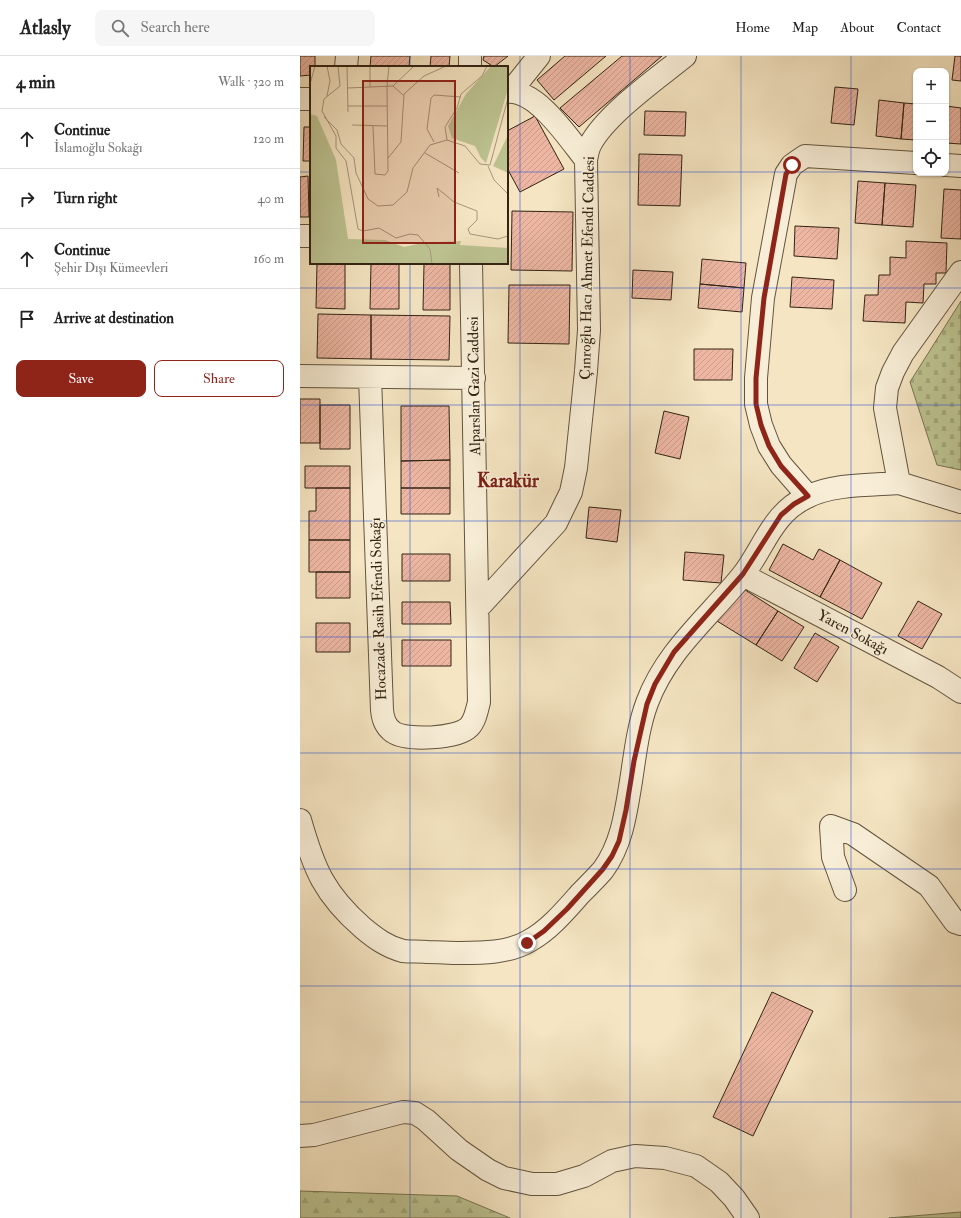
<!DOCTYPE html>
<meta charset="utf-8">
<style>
:root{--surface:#fff;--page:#f6f6f6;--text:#222;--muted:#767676;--line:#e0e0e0;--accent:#8f2418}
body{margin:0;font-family:"IM FELL Double Pica",serif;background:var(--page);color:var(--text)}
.controls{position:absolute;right:12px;top:12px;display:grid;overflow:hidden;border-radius:8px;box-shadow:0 1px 3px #0004}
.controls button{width:36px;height:36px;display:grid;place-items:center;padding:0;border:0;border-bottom:1px solid var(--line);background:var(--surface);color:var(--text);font:20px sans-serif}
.stop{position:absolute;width:12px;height:12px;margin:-9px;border:3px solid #8f2418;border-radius:50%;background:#fff}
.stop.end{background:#8f2418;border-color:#fff;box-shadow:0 1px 4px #0008}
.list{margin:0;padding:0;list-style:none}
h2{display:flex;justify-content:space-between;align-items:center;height:52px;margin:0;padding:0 16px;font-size:17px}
h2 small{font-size:13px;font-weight:400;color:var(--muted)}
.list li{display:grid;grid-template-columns:26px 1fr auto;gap:12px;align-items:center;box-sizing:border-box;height:60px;padding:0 16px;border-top:1px solid var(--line)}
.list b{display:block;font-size:15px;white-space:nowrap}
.list p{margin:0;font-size:13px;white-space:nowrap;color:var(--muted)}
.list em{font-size:13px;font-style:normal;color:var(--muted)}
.actions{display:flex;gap:8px;padding:12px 16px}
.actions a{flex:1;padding:9px 0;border:1px solid var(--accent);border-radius:8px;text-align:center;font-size:14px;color:var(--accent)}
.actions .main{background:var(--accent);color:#fff}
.icon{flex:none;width:22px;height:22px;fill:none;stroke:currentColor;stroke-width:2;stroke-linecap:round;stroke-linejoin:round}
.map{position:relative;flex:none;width:661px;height:1162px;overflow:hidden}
header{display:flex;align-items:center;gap:24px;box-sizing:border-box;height:56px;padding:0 20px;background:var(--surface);border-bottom:1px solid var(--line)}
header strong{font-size:19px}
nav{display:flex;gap:22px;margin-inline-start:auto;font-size:14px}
.search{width:280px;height:36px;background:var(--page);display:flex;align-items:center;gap:10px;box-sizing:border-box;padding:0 14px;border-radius:8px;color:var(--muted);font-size:15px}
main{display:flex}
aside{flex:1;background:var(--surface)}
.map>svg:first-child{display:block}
.forest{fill:url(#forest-firs);stroke:#787452}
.cemetery{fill:url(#cemetery-stones);stroke:#787452}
.building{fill:url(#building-hatch);stroke:#322313}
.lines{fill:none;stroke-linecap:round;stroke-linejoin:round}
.minor-casing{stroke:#63543f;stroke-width:24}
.minor{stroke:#f8eed7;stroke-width:22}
.route{stroke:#8f2418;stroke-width:5}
.grid{fill:none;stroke:#1d4ed8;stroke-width:1;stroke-opacity:0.55}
.labels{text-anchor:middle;stroke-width:3;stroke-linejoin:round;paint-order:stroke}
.street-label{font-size:15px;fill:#322313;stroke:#f8eed7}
.district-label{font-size:19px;font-weight:bold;fill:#7a1f14;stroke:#f8eed7}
.inset-road{fill:none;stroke:#a7977c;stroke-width:1}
.view{fill:#8f2418;fill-opacity:0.15;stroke:#8f2418;stroke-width:2}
.inset-edge{fill:none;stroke:#322313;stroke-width:2}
</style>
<header>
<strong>Atlasly</strong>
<div class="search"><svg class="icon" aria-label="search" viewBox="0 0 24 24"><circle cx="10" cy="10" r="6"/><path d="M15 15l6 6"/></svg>Search here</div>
<nav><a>Home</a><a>Map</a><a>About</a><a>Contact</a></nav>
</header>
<main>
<aside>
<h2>4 min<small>Walk · 320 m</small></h2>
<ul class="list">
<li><svg class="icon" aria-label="ahead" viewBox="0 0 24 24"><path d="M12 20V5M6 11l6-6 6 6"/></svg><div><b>Continue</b><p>İslamoğlu Sokağı</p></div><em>120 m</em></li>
<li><svg class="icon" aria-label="right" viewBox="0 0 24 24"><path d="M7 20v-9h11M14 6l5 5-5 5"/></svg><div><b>Turn right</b></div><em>40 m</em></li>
<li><svg class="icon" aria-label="ahead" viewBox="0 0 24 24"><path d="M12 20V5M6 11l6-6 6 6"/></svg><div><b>Continue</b><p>Şehir Dışı Kümeevleri</p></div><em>160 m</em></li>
<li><svg class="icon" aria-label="arrive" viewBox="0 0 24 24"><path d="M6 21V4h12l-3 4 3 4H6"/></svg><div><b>Arrive at destination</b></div></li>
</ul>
<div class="actions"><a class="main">Save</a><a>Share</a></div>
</aside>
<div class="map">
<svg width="661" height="1162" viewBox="0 0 661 1162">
<defs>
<pattern id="forest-firs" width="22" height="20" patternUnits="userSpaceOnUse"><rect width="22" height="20" fill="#bdc492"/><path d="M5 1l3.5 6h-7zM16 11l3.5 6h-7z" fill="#a3a87d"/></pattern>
<pattern id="cemetery-stones" width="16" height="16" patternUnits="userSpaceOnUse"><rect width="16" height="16" fill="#bdc492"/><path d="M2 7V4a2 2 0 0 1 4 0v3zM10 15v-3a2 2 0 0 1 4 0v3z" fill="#a3a87d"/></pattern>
<pattern id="building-hatch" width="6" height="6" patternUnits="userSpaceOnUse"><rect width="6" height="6" fill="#edb7a3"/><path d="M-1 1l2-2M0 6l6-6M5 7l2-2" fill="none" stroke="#cc9d8b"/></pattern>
</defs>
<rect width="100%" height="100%" fill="#f5e5c2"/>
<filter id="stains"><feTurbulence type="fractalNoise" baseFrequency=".005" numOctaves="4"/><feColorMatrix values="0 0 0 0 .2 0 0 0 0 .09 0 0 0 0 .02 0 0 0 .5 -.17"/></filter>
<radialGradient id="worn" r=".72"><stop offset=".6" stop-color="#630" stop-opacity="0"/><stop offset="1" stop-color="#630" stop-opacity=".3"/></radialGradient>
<path class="forest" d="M 0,1135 L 157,1140 L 210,1162 L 0,1162 Z
M 661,1156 L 661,1162 L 589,1162 Z"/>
<path class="cemetery" d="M 661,245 L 661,414 L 637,409 L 610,326 Z"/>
<path class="building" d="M 0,0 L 15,0 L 15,11 L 11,11 L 11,19 L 0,20 Z
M 71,0 L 110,0 L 109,11 L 70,11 Z
M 131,0 L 150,0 L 149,11 L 130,11 Z
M 184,0 L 208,0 L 194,11 L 183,4 Z
M 265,0 L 306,0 L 254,44 L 237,24 Z
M 322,0 L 362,0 L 279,71 L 260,52 Z
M 655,0 L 661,0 L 661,25 L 652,24 Z
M 535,31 L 558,33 L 554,69 L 531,67 Z
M 579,44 L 604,47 L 601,83 L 576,80 Z
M 604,47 L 616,48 L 616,84 L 601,83 Z
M 646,50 L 661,52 L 661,88 L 646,87 Z
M 345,55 L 386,56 L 385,80 L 344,79 Z
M 235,60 L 264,113 L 220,136 L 207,112 L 207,75 Z
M 4,71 L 11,71 L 11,105 L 3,105 Z
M 339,98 L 382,99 L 380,150 L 338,149 Z
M 8,120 L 9,161 L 0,161 L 0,121 Z
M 558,125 L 585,127 L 582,169 L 555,167 Z
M 585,127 L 616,129 L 613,171 L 582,169 Z
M 644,133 L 661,134 L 661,183 L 641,182 Z
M 212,155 L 273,156 L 272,215 L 211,214 Z
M 495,170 L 539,172 L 537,203 L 494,200 Z
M 606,185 L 647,187 L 646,217 L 636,217 L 636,228 L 624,228 L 623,247 L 606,246 L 605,267 L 563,265 L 565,239 L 578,239 L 579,219 L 590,219 L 590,201 L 606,202 Z
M 402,203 L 446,207 L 444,232 L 400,228 Z
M 17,207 L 45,207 L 45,253 L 16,252 Z
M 71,207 L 99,207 L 99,253 L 70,253 Z
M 124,208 L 150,208 L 150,254 L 123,254 Z
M 333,214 L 373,216 L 371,244 L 332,242 Z
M 492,221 L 534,224 L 532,253 L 490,251 Z
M 400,228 L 444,232 L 442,256 L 398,252 Z
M 209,229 L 270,229 L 269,288 L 208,287 Z
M 18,258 L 71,259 L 71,303 L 17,302 Z
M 71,259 L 150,260 L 149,304 L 71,303 Z
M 394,293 L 433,293 L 432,324 L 394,324 Z
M 0,343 L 20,343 L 20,387 L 0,387 Z
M 20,349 L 50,349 L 50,393 L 20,393 Z
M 101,350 L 149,350 L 150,404 L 101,405 Z
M 364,355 L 389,361 L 380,403 L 355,397 Z
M 150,404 L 150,432 L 101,432 L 101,405 Z
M 5,410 L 50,410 L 50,432 L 5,432 Z
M 16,432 L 50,432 L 50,484 L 9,484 L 9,455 L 16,455 Z
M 101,432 L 150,432 L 150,458 L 101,458 Z
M 289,451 L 321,454 L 317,486 L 286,482 Z
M 9,484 L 50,484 L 50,516 L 9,516 Z
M 483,488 L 513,504 L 519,493 L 540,504 L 520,541 L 469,514 Z
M 385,496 L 424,499 L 421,527 L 383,524 Z
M 102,498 L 150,498 L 150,525 L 102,525 Z
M 540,504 L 582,527 L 562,563 L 520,541 Z
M 16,516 L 50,516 L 50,542 L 16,542 Z
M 439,530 L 478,555 L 456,589 L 417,565 Z
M 618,545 L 642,558 L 622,593 L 598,580 Z
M 102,546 L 150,546 L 151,568 L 102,568 Z
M 478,555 L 504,571 L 482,605 L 456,589 Z
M 16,567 L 50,567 L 50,596 L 16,596 Z
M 515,577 L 539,591 L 517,626 L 494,612 Z
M 102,584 L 151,584 L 151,610 L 102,610 Z
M 472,936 L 513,955 L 453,1080 L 413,1061 Z"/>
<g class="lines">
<g class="minor-casing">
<path id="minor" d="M 46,11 L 47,0
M 170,11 L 170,0
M 211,35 L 239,0
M 207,36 C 237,33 269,83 286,104
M 0,43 L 11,43
M 646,109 L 661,110
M 0,180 L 11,180
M 0,320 L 174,322
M 70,321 L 82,654 C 83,663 85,670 93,676 C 106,685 157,683 169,671 C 175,665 177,654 179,646 L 171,207
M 599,427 L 661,446
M 508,440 L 481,409 L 469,390 L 461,369 L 456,348 L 456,322 L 463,242 L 486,118 L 492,109 L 505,100 L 616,107
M 443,519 L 638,621 L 661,636
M 178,552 L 256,467 L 271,436 L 276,412 L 286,315 L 289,274 L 286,104 C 287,99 288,93 290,89 C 306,58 358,22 385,0
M 0,764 C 14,813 24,838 63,872 C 75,882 87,891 103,895 C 111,896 119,895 127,896 C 138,896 149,897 160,897 C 182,897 209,897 229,885 C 249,874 265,855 280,838 C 288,830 296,822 303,814 C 322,788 326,756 331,725 C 335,699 338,671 347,647 C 366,595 409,561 442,520 C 464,492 472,457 507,441 C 532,428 571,429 599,427 L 585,352 L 587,332 L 593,316 L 603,297 L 661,216
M 545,834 L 533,801 L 531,770 L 553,778 L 629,830 L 655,866 L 661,868
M 0,1080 L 14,1079 L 103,1056 L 115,1057 L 126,1064 L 159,1094 L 188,1114 L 204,1122 L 232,1128 L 257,1128 L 284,1120 L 312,1105 L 335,1100 L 365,1102 L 396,1110 L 419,1126 L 434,1142 L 448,1162"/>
</g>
<use href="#minor" class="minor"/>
</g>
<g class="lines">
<path class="route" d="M 227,887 L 244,875 L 267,853 L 303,813 L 312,800 L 319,785 L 326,754 L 334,705 L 347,648 L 355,628 L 374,596 L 443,518 L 481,459 L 494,448 L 508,440 L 481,410 L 469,390 L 461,369 L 456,348 L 456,322 L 464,242 L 486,118 L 492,109"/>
</g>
<path class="grid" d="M 110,0 L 110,11M 220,0 L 220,1162M 330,0 L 330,1162M 441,0 L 441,1162M 551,0 L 551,1162M 0,116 L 11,116M 207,116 L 616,116M 646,116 L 661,116M 110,207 L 110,1162M 0,232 L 661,232M 0,349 L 661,349M 0,465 L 661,465M 0,581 L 661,581M 0,697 L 661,697M 0,813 L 661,813M 0,930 L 661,930M 0,1046 L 661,1046"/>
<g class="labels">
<g class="street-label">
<text transform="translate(287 212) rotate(-89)" y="5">Çınroğlu Hacı Ahmet Efendi Caddesi</text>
<text transform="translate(174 330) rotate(-91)" y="5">Alparslan Gazi Caddesi</text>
<text transform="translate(78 553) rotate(-92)" y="5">Hocazade Rasih Efendi Sokağı</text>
<text transform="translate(553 576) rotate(28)" y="5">Yaren Sokağı</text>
</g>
<g class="district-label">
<text x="208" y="431">Karakür</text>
</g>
</g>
<g transform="translate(10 10)">
<rect width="198" height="198" fill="#f5e5c2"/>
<path d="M 198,69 L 198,107 L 183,100 Z" fill="#bdc492"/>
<path d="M 0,48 L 7,50 L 26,94 L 38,173 L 75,174 L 94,181 L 112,177 L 151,175 L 150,179 L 198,182 L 198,198 L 0,198 Z" fill="#bdc492"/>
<path d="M 181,0 L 198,1 L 198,23 L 176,97 L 171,92 L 165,80 L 142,72 L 138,60 L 156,28 Z" fill="#bdc492"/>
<path class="inset-road" d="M 17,0 L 20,15 L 17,30M 28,0 L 30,20 L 14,33 L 12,45 L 26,70 L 26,82 L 36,95 L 48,163 L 53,165 L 69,162 L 86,172 L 100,168 L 108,169 L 120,183 L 122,198M 37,0 L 38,46M 0,18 L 5,0M 83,20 L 104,0M 60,21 L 60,0M 37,22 L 83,20 L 93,29M 38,40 L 77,40M 14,51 L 27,64 L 31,78 L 44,92 L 46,107 L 58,133 L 68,140 L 83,139 L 97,126 L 103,102 L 120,79 L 137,74 L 135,61 L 147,42 L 151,28 L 172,10 L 177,0M 42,59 L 77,60M 63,60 L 65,108 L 75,109 L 78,105 L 77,20 L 79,0M 137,74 L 155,80 L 170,98 L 180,99 L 198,32M 124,76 L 117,63 L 121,32 L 124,29 L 151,31M 115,87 L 149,107M 78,92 L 91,76 L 94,28 L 114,10 L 136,0M 178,100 L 184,114 L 198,128M 129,131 L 127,122 L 144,136 L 167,145 L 167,154 L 158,163 L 160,168 L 188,173 L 198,170"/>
<path class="view" d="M 53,15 L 145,15 L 145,177 L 53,177 Z"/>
<rect width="198" height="198" class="inset-edge"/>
</g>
<rect width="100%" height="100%" filter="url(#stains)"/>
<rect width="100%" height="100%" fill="url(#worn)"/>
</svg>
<div class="controls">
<button>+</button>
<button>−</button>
<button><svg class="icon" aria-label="locate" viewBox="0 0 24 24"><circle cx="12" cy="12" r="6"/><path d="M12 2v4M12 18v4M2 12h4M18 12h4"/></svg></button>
</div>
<div class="stop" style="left:492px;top:109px"></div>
<div class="stop end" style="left:227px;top:887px"></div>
</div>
</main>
